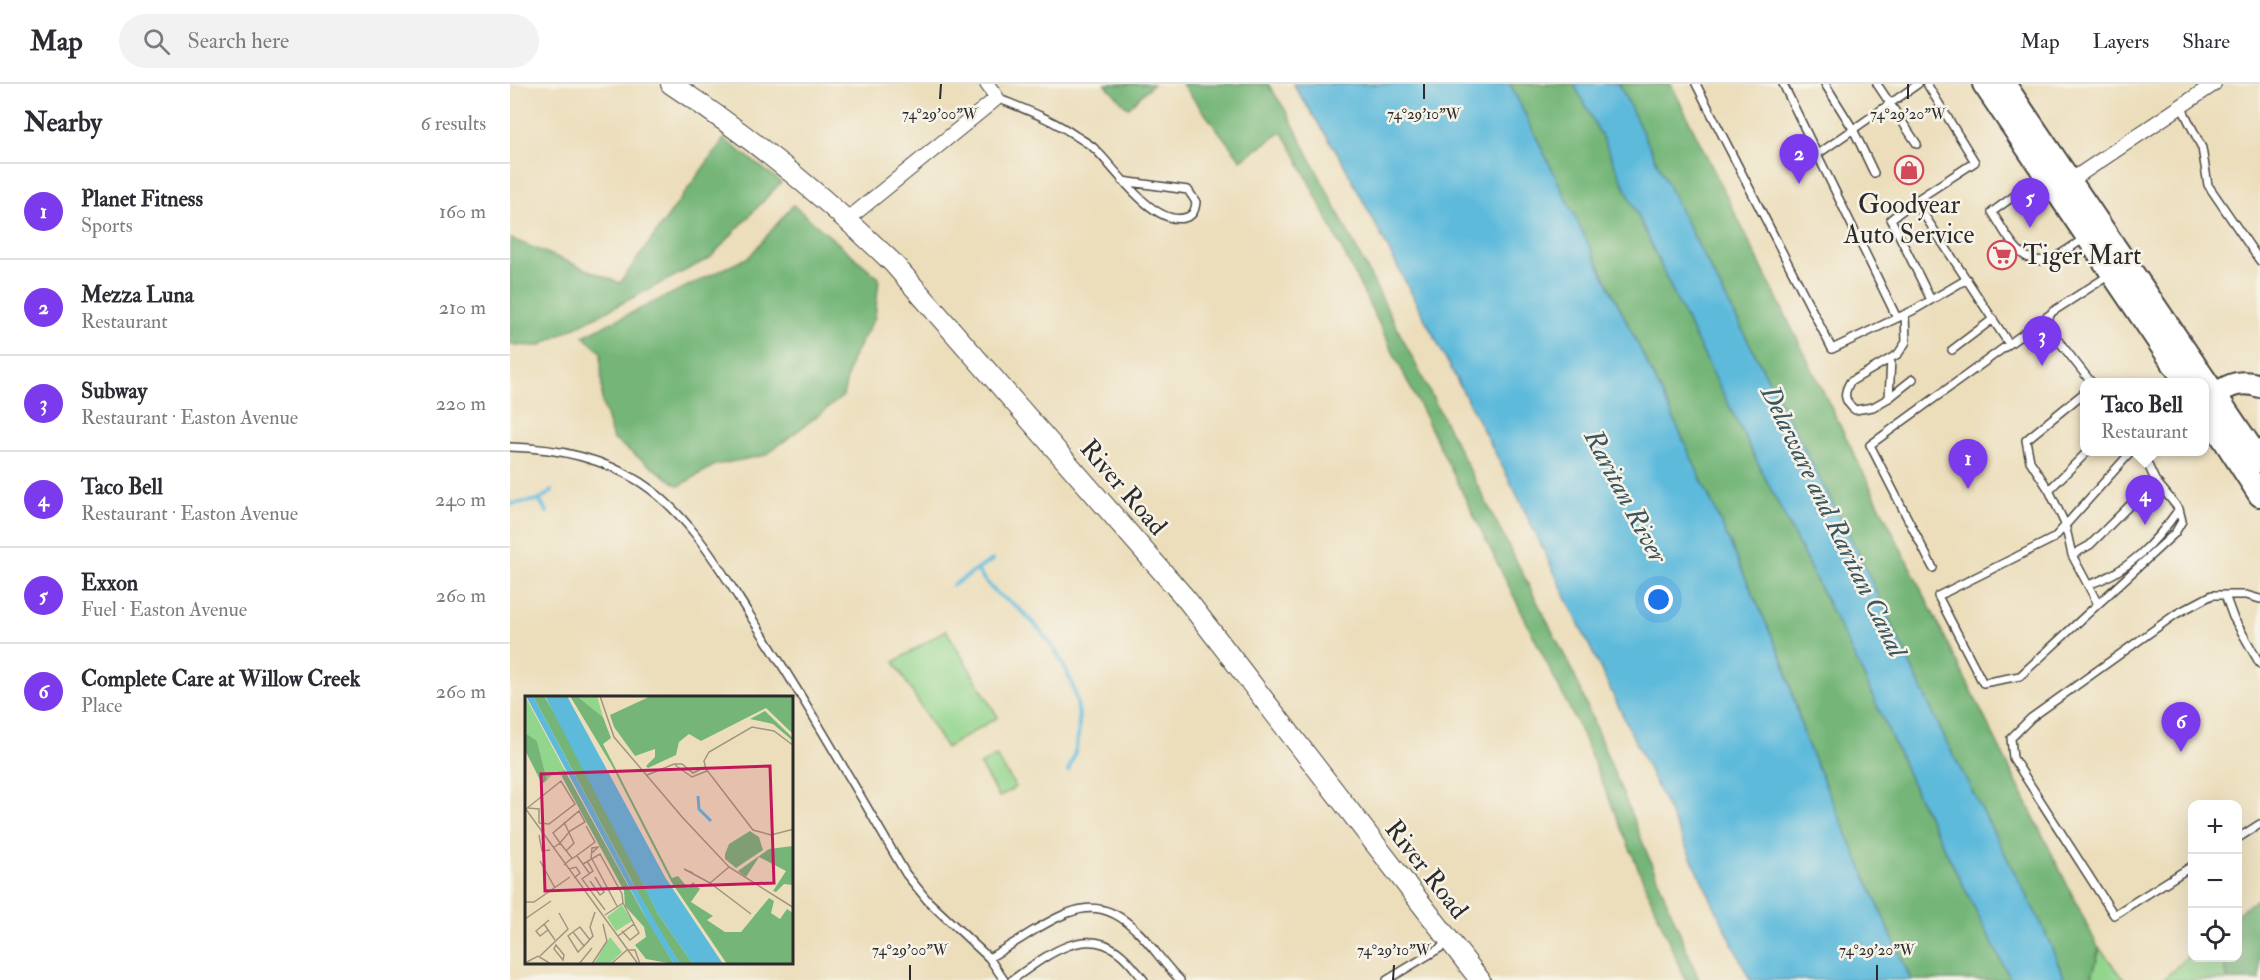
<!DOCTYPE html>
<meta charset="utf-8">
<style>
:root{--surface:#fff;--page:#f2f2f3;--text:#2b2b33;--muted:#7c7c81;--line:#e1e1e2;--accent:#7c3aed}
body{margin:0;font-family:"IM FELL Double Pica",serif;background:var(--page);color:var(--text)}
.controls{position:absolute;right:18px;bottom:18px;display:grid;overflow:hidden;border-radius:12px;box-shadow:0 6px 24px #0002}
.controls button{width:54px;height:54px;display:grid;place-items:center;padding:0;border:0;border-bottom:2px solid var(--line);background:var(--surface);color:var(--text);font:30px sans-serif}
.you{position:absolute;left:1149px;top:516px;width:21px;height:21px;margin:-15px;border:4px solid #fff;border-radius:50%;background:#1a73e8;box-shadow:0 0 0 9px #1a73e833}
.badge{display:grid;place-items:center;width:39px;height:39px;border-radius:50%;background:var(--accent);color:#fff;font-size:20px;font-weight:700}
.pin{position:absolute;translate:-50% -50px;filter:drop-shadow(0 2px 3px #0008)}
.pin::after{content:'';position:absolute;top:32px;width:21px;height:18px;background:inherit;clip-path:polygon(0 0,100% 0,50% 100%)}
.popup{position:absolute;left:1570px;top:294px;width:129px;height:78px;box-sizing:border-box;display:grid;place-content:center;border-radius:12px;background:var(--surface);filter:drop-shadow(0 2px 4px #0005);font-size:20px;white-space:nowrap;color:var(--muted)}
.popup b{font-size:22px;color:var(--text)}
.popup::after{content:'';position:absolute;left:50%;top:100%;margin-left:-12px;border:12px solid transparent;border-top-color:var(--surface)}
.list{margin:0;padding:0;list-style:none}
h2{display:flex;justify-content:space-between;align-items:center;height:78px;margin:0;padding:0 24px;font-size:26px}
h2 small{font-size:20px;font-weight:400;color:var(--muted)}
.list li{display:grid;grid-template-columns:39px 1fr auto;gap:18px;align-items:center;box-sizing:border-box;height:96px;padding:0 24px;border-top:2px solid var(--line)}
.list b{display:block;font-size:22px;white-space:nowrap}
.list p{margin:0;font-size:20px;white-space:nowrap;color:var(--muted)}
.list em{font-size:20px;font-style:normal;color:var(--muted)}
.icon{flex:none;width:33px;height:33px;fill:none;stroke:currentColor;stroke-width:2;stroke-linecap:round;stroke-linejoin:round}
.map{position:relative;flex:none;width:1750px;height:896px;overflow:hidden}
header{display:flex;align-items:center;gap:36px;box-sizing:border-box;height:84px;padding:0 30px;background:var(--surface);border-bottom:2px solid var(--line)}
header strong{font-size:28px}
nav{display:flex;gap:33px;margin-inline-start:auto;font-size:21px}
.search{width:420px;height:54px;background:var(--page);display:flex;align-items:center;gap:15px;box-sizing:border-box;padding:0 21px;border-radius:33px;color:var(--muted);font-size:22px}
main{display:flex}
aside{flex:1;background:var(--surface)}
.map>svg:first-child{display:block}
.green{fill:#92d58d;stroke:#5e805c;stroke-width:1.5}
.forest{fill:#75b678;stroke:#507052;stroke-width:1.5}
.water{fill:#5dbadb;stroke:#447283;stroke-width:1.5}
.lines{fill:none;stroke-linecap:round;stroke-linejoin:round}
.stream{stroke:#5dbadb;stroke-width:4}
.service-casing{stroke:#484641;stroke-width:10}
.minor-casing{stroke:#484641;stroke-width:16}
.secondary-casing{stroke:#484641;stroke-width:22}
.primary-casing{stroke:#484641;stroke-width:26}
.service{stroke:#fff;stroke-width:7}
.minor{stroke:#fff;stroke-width:14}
.secondary{stroke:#fff;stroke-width:20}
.primary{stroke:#fff;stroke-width:22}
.ticks{fill:none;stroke:#2b2b2b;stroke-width:2}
.labels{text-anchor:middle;stroke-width:5;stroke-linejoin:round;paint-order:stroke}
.poi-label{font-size:26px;fill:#2b2b2b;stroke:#f7f3e8}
.street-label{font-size:26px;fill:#2b2b2b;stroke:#f7f3e8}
.water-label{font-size:27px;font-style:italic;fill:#3a5660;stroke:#f7f3e8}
.inset-river{fill:none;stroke:#5dbadb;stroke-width:3}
.inset-road{fill:none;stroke:#9f9681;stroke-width:1.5}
.view{fill:#c2185b;fill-opacity:0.15;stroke:#c2185b;stroke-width:3}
.inset-edge{fill:none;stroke:#2b2b2b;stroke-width:3}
.ticks-label{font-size:15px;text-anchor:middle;fill:#2b2b2b;stroke:#f7f3e8;stroke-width:5;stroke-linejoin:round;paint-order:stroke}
</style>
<header>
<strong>Map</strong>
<div class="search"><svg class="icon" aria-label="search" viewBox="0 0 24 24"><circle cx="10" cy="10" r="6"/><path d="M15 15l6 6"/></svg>Search here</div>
<nav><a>Map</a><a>Layers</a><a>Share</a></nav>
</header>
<main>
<aside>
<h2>Nearby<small>6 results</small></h2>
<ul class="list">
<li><span class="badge">1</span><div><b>Planet Fitness</b><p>Sports</p></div><em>160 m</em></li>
<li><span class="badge">2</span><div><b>Mezza Luna</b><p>Restaurant</p></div><em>210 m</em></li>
<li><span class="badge">3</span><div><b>Subway</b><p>Restaurant · Easton Avenue</p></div><em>220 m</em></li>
<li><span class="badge">4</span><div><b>Taco Bell</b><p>Restaurant · Easton Avenue</p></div><em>240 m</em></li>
<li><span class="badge">5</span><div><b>Exxon</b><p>Fuel · Easton Avenue</p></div><em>260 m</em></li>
<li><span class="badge">6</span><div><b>Complete Care at Willow Creek</b><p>Place</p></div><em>260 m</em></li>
</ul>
</aside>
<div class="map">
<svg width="1750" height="896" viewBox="0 0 1750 896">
<rect width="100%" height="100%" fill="#f7f3e8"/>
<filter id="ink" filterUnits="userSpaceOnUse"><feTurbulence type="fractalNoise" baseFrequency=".0167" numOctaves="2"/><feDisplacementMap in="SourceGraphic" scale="12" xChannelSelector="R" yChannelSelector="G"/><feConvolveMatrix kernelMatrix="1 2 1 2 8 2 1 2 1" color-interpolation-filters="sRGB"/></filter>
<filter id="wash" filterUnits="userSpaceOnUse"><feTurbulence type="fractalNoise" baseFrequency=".008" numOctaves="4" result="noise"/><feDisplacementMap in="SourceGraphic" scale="24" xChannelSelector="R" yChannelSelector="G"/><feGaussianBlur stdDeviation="1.35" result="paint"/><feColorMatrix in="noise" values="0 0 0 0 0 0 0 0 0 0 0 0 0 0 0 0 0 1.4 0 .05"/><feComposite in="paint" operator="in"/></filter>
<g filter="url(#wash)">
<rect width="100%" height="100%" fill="#ecdebb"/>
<path class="green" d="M 436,546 L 488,633 L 436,664 L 384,578 Z
M 486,672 L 506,703 L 489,713 L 470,681 Z
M 1590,865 L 1615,896 L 1581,896 Z
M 1682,868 L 1682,874 L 1713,874 L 1718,896 L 1653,896 Z"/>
<path class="forest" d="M 595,0 L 643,0 L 618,24 Z
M 672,0 L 758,0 L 776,27 L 1063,588 L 1189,896 L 1175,896 L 1072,650 L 781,62 L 772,48 L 731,76 Z
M 1000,0 L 1064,0 L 1094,57 L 1168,219 L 1351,586 L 1408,712 L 1501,896 L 1401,896 L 1295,655 L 1274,579 L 1158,322 Z
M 1109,0 L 1161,0 L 1589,865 L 1581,896 L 1555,896 L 1533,843 L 1435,655 L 1347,466 L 1174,134 Z
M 214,55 L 271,98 L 200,174 L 29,262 L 0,261 L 0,154 L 110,199 Z
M 283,121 L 369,194 L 365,233 L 341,277 L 333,312 L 256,371 L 205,381 L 169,402 L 103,355 L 92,318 L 91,268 L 73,252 L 239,173 Z
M 1747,815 L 1750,820 L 1750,896 L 1718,896 L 1713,874 L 1728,874 L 1728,829 Z"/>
<path class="water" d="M 783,0 L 1000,0 L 1158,322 L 1274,579 L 1295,655 L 1401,896 L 1240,896 L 1005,407 L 830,73 Z
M 1064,0 L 1109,0 L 1174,134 L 1347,466 L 1435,655 L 1533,843 L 1555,896 L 1501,896 L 1408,712 L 1351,586 L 1168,219 L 1094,57 Z"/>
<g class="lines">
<path class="stream" d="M 29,416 L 37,428
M 0,420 L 29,416 L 42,407
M 467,486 C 473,494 480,504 488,510 C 494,515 501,518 507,523 C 554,565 587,625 558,687
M 443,501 L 482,476"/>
</g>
</g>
<g filter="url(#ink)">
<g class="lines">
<g class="service-casing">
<path id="service" d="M 1186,0 L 1322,265 L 1404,226 L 1457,195
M 1273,0 L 1387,234
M 1315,0 L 1343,45 L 1364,89
M 1367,0 L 1407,60
M 1417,0 L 1465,78 L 1405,117 L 1381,135 L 1421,216
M 487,14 C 514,25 542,35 566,52 C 572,56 580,60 585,65 C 605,84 642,141 674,134 C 683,132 685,127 686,118 L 678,106 L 612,97
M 1671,22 L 1692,64 L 1698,101 L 1750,177
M 1308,70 L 1408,0
M 1533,91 L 1482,128 C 1497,150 1511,187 1543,174 C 1554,169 1565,160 1575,154
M 1405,117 L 1499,260
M 1442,266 L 1483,235
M 1381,275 L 1379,314 L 1363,323 L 1345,326 C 1334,317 1333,310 1340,298 L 1388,270 L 1396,258 L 1395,230
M 1581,298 L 1540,246 L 1537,236 L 1542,228 L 1601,190
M 1575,308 L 1516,356 L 1520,377 L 1539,406 L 1555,440 L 1562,471 L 1588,520
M 1379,314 L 1403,295
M 0,363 C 45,364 92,374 130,398 C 178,429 209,483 239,530 C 295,615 345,703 396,790 L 418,817 L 479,874 L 494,896
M 1621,368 L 1544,454 L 1428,512 L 1473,599 L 1510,592 L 1665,449 L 1672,437 L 1669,425 L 1645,396 L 1632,368
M 1539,406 L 1577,368
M 1562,471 L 1580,461 L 1645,396
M 1423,484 L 1360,361 L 1539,231
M 1578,501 C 1618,488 1645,459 1669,425
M 1715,511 L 1723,533 L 1750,580
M 1728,754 L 1750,740
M 1682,782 L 1604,831 L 1503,674 L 1501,654 L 1521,634 L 1666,530 L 1702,511 L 1736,511 L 1750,515
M 479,874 C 494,865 509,856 523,847 C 562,824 590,810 627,847 C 643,862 654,881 670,896
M 502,896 C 531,876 572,840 608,868 C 618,875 626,887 634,896
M 877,896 L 940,858"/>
</g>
<g class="minor-casing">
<path id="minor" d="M 1560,97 L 1704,0
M 338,135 L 487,14 L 477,0"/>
</g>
<g class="secondary-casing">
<path id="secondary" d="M 161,0 C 240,52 315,113 383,179 L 677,516 L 970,896"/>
</g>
<g class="primary-casing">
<path id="primary" d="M 1474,0 L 1676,298
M 1494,0 L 1750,377
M 1706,310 C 1721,300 1732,296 1750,302
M 1695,326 L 1750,411"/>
</g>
<use href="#service" class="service"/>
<use href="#minor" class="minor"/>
<use href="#secondary" class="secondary"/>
<use href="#primary" class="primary"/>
</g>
</g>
<path class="ticks" d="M 430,15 L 431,0M 914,15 L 914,0M 1398,15 L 1398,0M 400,896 L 400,881M 883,896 L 884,881M 1367,896 L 1367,881"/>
<defs>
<g id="shop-ring" transform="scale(1.5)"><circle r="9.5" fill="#f7f3e8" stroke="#d1495b" stroke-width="1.5"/><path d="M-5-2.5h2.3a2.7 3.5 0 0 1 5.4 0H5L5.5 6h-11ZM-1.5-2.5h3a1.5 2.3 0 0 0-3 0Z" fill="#d1495b"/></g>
<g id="supermarket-ring" transform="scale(1.5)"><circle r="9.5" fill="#f7f3e8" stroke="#d1495b" stroke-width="1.5"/><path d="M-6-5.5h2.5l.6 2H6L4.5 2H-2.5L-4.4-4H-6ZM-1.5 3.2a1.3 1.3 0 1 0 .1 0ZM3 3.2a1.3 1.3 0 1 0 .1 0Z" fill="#d1495b"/></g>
</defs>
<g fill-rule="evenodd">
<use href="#shop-ring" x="1399" y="86"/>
<use href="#supermarket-ring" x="1492" y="171"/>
</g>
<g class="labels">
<g class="poi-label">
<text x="1399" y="129">Goodyear<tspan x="1399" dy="30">Auto Service</tspan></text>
<text x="1513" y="180" text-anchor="start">Tiger Mart</text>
</g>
<g class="street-label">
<text transform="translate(614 403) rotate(49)" y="9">River Road</text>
<text transform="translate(917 785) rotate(52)" y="9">River Road</text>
</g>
<g class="water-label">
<text transform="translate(1116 412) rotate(62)" y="9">Raritan River</text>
<text transform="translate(1324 437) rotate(64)" y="9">Delaware and Raritan Canal</text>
</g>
</g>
<g transform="translate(15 612)">
<rect width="268" height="268" fill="#ecdebb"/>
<path d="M 0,0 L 39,73 L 37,81 L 31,75 L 22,84 L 12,45 L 1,39 ZM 52,0 L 72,0 L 78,21 L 57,4 ZM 97,209 L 107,225 L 91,235 L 82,221 ZM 85,241 L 97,256 L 84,268 L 69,268 Z" fill="#92d58d"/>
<path d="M 8,0 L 19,0 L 45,42 L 133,218 L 168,268 L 155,268 L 125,219 ZM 45,0 L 52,0 L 78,21 L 86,42 L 78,48 L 147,182 L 153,180 L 163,192 L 168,186 L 175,193 L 166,206 L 188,220 L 182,224 L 200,236 L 216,236 L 244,202 L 249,205 L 246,217 L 255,223 L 262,213 L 268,217 L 268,268 L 202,268 L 147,187 L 86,68 ZM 126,0 L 268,0 L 268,38 L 241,12 L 176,45 L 164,38 L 154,46 L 151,59 L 123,72 L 121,70 L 130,61 L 130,53 L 110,60 L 89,31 L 85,19 ZM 240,15 L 268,42 L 268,45 L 248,28 L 225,23 ZM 0,37 L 12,45 L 22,84 L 17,88 L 0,54 ZM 39,73 L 117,215 L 149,268 L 121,263 L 110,249 L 121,241 L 119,231 L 100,210 L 99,195 L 37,81 ZM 225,135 L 234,141 L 238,154 L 211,172 L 200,163 L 200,158 L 204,148 ZM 268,150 L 268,189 L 259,188 L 251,196 L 248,195 L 261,175 L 234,161 L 221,181 L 213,175 L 244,153 Z" fill="#75b678"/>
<path d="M 1,0 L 8,0 L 106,184 L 155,268 L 149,268 L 126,231 ZM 20,0 L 42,0 L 140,181 L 198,268 L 168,268 L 133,218 Z" fill="#5dbadb"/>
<path class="inset-river" d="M 173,100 L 174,113 L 186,125"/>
<path class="inset-road" d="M 75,0 L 89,41 L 158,122 L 204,171 L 269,212M 269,50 L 249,35 L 227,31 L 184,56 L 179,65 L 181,73 L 228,134 L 246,139 L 269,133M 150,69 L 167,81 L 182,75M 122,79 L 149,68 L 157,68 L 168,77 L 180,71M 0,112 L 113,268M 3,112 L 14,113 L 14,127M 1,113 L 36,85 L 50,108 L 24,128 L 14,127M 39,126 L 49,147 L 41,155M 14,139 L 17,155 L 25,154M 28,152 L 35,147 L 45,135 L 60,126 L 54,115 L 28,137 L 35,147 L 47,162 L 39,169M 52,160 L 65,178M 47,163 L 70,146 L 61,130M 66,163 L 67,152 L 73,151 L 67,157M 67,163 L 92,210M 15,165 L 30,192M 62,165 L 68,175 L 57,183 L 80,214M 58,168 L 75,158 L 97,198 L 98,207 L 80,219M 44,173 L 51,171 L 55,177 L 49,182M 168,177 L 159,173 L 185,187 L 226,218M 65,185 L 75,199 L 79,196 L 70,181M 185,187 L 204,171M 0,206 L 9,206 L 45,181M 0,223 L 26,205M 19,228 L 30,244M 23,234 L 15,240 L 11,235 L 24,224M 97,235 L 105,244 L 114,237 L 109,228M 48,236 L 55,231 L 65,244M 93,240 L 109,228 L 98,207M 31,249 L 39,259 L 38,264 L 29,253 ZM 59,250 L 53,256 L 43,240 L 48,236 L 59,250 L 68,240 L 65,231 L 70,216M 102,254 L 110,254 L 115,268M 15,260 L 43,233 L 34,217M 0,267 L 13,260 L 26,268M 54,268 L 67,252M 67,268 L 82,245 L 78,228M 86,268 L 102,254"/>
<path class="view" d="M 245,70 L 249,187 L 20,195 L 16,78 Z"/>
<rect width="268" height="268" class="inset-edge"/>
</g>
<g class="ticks-label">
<text x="430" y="35">74°29'00"W</text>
<text x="914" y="35">74°29'10"W</text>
<text x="1398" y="35">74°29'20"W</text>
<text x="400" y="871">74°29'00"W</text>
<text x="884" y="871">74°29'10"W</text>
<text x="1367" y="871">74°29'20"W</text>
</g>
</svg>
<div class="controls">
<button>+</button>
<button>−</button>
<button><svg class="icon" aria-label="locate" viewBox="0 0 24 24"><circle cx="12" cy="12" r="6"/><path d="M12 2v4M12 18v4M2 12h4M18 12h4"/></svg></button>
</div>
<div class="you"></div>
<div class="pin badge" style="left:1458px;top:405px">1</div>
<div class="pin badge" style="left:1289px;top:100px">2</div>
<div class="pin badge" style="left:1532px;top:282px">3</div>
<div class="pin badge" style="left:1635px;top:441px">4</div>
<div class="popup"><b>Taco Bell</b>Restaurant</div>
<div class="pin badge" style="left:1520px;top:144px">5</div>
<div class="pin badge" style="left:1671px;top:668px">6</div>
</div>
</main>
